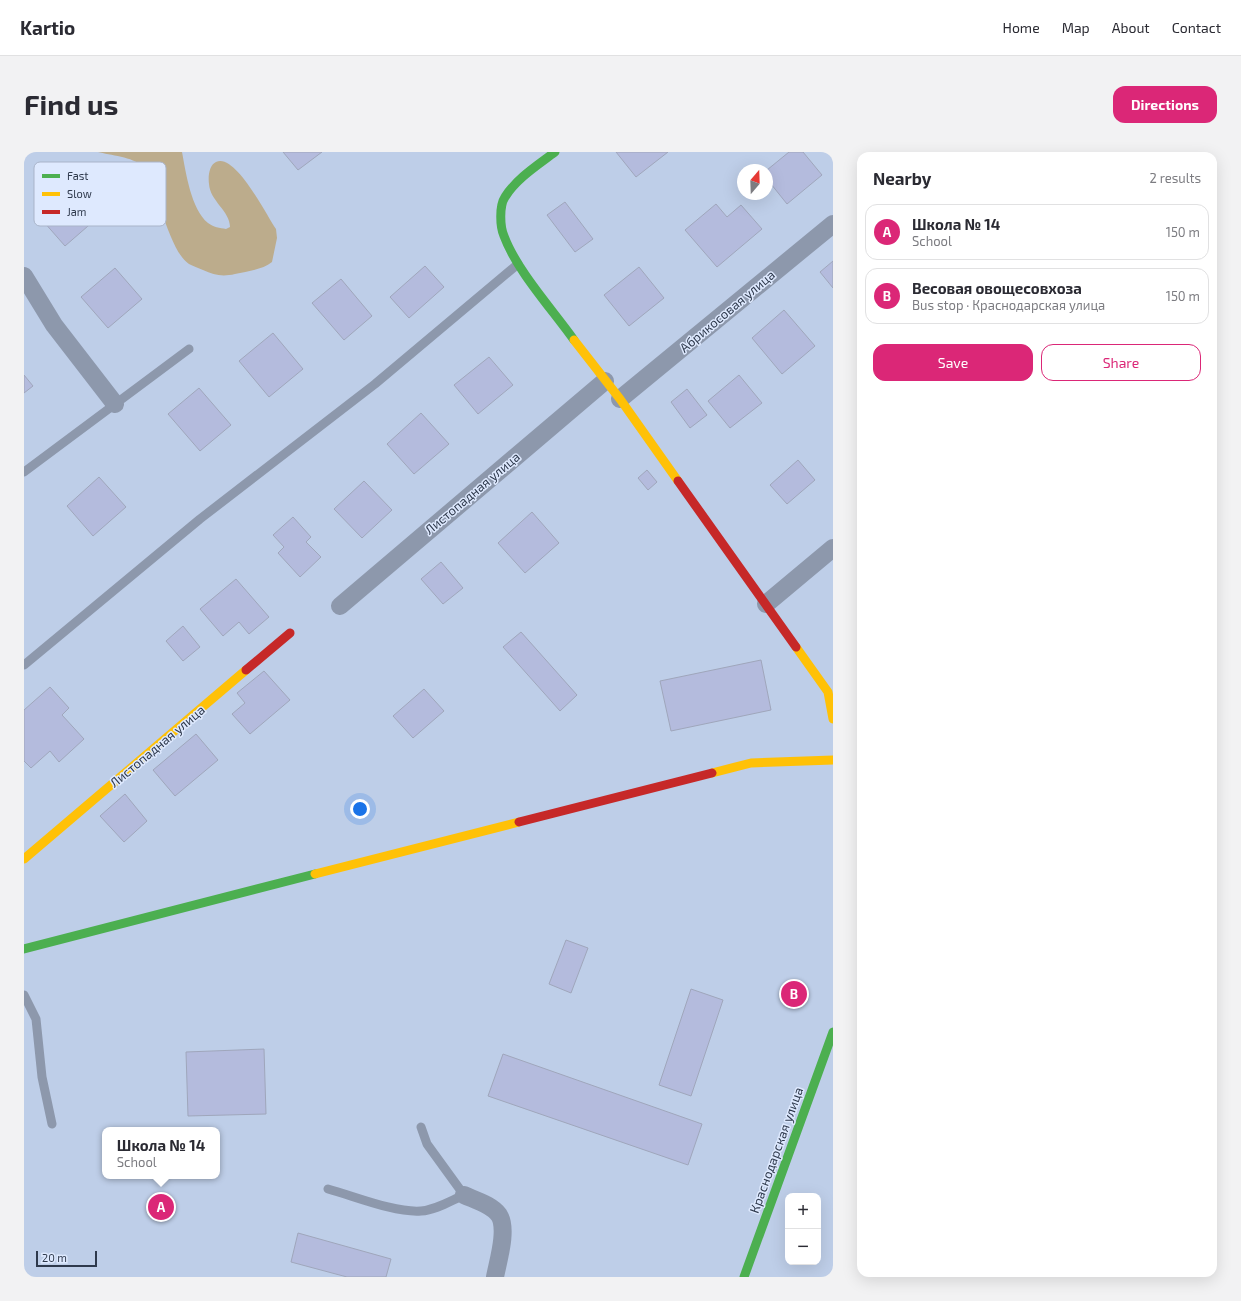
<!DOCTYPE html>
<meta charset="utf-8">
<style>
:root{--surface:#fff;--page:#f2f2f3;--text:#2b2b33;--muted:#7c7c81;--line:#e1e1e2;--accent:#db2777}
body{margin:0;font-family:"Exo 2",sans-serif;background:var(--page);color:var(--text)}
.controls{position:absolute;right:12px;bottom:12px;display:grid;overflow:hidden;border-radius:8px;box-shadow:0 4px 16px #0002}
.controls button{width:36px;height:36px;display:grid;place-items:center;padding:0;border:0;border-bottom:1px solid var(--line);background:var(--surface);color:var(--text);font:20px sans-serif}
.compass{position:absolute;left:713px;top:12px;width:36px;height:36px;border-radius:50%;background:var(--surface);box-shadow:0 4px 16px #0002;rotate:19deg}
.scale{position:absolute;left:12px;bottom:10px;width:61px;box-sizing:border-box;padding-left:4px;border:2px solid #2e394c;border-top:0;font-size:11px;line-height:14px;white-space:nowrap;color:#2e394c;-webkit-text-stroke:3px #dee9fe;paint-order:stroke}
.you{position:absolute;left:336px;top:657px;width:14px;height:14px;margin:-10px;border:3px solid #fff;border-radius:50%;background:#1a73e8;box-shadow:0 0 0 6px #1a73e833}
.badge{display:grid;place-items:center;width:26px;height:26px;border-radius:50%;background:var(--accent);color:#fff;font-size:13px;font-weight:700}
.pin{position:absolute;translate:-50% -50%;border:2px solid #fff;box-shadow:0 1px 4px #0006}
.popup{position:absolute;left:78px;top:975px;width:118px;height:52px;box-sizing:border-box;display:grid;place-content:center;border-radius:8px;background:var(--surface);filter:drop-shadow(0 1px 3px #0005);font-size:13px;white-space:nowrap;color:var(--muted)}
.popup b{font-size:15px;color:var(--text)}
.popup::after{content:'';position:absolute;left:50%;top:100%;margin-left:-8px;border:8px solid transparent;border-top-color:var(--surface)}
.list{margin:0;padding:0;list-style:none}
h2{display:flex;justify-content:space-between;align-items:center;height:52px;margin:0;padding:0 16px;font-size:17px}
h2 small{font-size:13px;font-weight:400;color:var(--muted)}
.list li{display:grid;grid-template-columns:26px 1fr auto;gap:12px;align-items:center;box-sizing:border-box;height:56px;margin:0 8px 8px;padding:0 8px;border:1px solid var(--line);border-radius:12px}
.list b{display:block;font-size:15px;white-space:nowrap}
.list p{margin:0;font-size:13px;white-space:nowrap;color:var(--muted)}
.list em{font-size:13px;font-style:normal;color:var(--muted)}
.actions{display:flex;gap:8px;padding:12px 16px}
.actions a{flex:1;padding:9px 0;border:1px solid var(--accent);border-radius:12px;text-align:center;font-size:14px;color:var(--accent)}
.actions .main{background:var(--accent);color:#fff}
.map{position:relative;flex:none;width:809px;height:1125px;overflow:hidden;border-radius:12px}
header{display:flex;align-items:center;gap:24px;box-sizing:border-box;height:56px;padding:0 20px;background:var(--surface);border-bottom:1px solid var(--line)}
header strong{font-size:19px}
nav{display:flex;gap:22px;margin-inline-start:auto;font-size:14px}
.intro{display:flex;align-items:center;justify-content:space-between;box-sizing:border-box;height:96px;padding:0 24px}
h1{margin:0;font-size:28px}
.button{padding:10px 18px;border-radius:12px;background:var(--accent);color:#fff;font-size:14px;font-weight:700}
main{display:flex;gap:24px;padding:0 24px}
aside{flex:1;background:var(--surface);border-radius:12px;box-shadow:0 4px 16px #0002}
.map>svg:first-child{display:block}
.green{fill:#bcac8c}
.building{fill:#b4bbdd;stroke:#9fa6bb}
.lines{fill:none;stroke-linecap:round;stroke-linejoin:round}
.lane{stroke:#8d98ac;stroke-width:9}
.street{stroke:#8d98ac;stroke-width:18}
.fast{stroke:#4caf50;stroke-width:9}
.slow{stroke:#ffc107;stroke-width:9}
.jam{stroke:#c62828;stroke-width:9}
.labels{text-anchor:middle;stroke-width:3;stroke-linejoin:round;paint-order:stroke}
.street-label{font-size:13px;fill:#2e394c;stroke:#dee9fe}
.key{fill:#dee9fe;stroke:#a9b4c9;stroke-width:1}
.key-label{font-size:11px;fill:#2e394c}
</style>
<header>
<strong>Kartio</strong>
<nav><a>Home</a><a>Map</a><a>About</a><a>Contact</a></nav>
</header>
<div class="intro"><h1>Find us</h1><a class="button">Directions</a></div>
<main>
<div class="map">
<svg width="809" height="1125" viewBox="0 0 809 1125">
<rect width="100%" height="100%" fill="#becee8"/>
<path class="green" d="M 74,0 L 158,0 C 162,21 167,57 184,71 C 189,75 196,76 202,77 L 206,75 C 206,59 186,49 185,32 C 184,25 185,13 192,10 C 211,0 243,64 252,77 L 253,86 L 248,110 C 238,118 223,119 211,122 C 198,125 190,123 179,118 C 174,116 169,114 165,112 C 144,98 135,37 117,14 C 110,5 85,3 74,0 Z"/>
<path class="building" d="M 259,0 L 298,0 L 274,18 Z
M 592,0 L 644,0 L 612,25 Z
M 765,0 L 779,0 L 798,23 L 763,52 L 743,27 L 743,18 Z
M 50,27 L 79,61 L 41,94 L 12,61 Z
M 541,50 L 569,87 L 551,100 L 523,63 Z
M 692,52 L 703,65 L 717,53 L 738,77 L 693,115 L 661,78 Z
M 809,109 L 809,136 L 796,120 Z
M 401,114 L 420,135 L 385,166 L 366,145 Z
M 615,115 L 640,146 L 605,174 L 580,143 Z
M 91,116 L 118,147 L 84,176 L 57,145 Z
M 317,127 L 348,164 L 320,188 L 288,151 Z
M 760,158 L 791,194 L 758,222 L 728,186 Z
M 249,181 L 279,217 L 245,245 L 215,209 Z
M 465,205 L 489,233 L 454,262 L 430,233 Z
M 0,223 L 9,234 L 0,241 Z
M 715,223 L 738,251 L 706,276 L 684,249 Z
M 175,236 L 207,273 L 176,299 L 144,262 Z
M 663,237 L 683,263 L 666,276 L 647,250 Z
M 397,261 L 425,292 L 390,322 L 363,292 Z
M 774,308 L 791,328 L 763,352 L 746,333 Z
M 623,318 L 633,330 L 624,338 L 614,326 Z
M 75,325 L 102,355 L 69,384 L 43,354 Z
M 340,329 L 368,358 L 338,386 L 310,357 Z
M 508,360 L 535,391 L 501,421 L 474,391 Z
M 269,365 L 287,385 L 282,390 L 297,405 L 276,425 L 254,401 L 260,395 L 249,383 Z
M 417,410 L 439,436 L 419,452 L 397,427 Z
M 212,427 L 245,465 L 225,482 L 215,470 L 199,484 L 176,457 Z
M 159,474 L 176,495 L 159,509 L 142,489 Z
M 497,480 L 553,543 L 536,559 L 479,495 Z
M 737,508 L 747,558 L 647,579 L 636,529 Z
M 240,519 L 266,548 L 226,582 L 208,562 L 221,551 L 213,541 Z
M 26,535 L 45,556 L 38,563 L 60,587 L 35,610 L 26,599 L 7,616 L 0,609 L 0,558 Z
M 400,537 L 420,559 L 389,586 L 369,564 Z
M 172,582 L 194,608 L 151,644 L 129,618 Z
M 101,642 L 123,669 L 100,690 L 76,664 Z
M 542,788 L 564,796 L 547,841 L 525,832 Z
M 667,837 L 699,848 L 667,944 L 635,933 Z
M 240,897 L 242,962 L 164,964 L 162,900 Z
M 479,902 L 678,972 L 664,1013 L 464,944 Z
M 274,1081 L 367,1107 L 362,1125 L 323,1125 L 267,1110 Z"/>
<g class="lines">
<path class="lane" d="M 0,320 L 165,197
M 0,513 L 176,367 L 351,232 L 494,112
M 0,843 L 12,867 L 18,925 L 28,972
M 304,1037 C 330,1044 371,1061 397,1059 C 412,1058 426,1049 440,1043 L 403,992 L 397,975"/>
<path class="street" d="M 0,124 L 30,173 L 91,252
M 596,247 L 809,72
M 742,452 L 809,396
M 316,454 L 581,229
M 440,1043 C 451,1048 468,1053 475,1063 C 484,1077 474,1109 471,1125"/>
<path class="fast" d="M 531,0 C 514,13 493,26 481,45 C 475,54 476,75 480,84 C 493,119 528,157 550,188
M 0,797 L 291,722
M 720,1125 L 809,880"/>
<path class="slow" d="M 550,188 L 596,247 L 654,329
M 772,495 L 804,540 L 809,567
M 688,621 L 727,611 L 809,608
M 0,707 L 222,518
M 291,722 L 495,670"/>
<path class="jam" d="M 654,329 L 772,495
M 222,518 L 266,481
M 495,670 L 688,621"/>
</g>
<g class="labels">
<g class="street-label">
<text transform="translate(703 159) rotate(-40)" y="5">Абрикосовая улица</text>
<text transform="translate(448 341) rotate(-40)" y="5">Листопадная улица</text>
<text transform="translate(133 594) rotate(-40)" y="5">Листопадная улица</text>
<text transform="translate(752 998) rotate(-70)" y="5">Краснодарская улица</text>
</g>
</g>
<rect x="10" y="10" width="132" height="64" rx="6" class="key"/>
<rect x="18" y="22" width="18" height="4" fill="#4caf50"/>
<rect x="18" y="40" width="18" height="4" fill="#ffc107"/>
<rect x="18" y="58" width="18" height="4" fill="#c62828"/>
<g class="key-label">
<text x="43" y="28">Fast</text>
<text x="43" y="46">Slow</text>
<text x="43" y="64">Jam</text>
</g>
</svg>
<div class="controls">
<button>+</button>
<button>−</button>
</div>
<svg class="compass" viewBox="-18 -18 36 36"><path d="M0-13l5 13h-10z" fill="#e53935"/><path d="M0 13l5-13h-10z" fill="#7c7c81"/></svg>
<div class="scale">20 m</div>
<div class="you"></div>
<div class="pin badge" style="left:137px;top:1055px">A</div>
<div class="popup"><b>Школа № 14</b>School</div>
<div class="pin badge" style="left:770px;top:842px">B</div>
</div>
<aside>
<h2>Nearby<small>2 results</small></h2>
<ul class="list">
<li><span class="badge">A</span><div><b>Школа № 14</b><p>School</p></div><em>150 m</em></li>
<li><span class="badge">B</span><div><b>Весовая овощесовхоза</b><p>Bus stop · Краснодарская улица</p></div><em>150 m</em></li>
</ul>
<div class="actions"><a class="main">Save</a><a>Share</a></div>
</aside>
</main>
